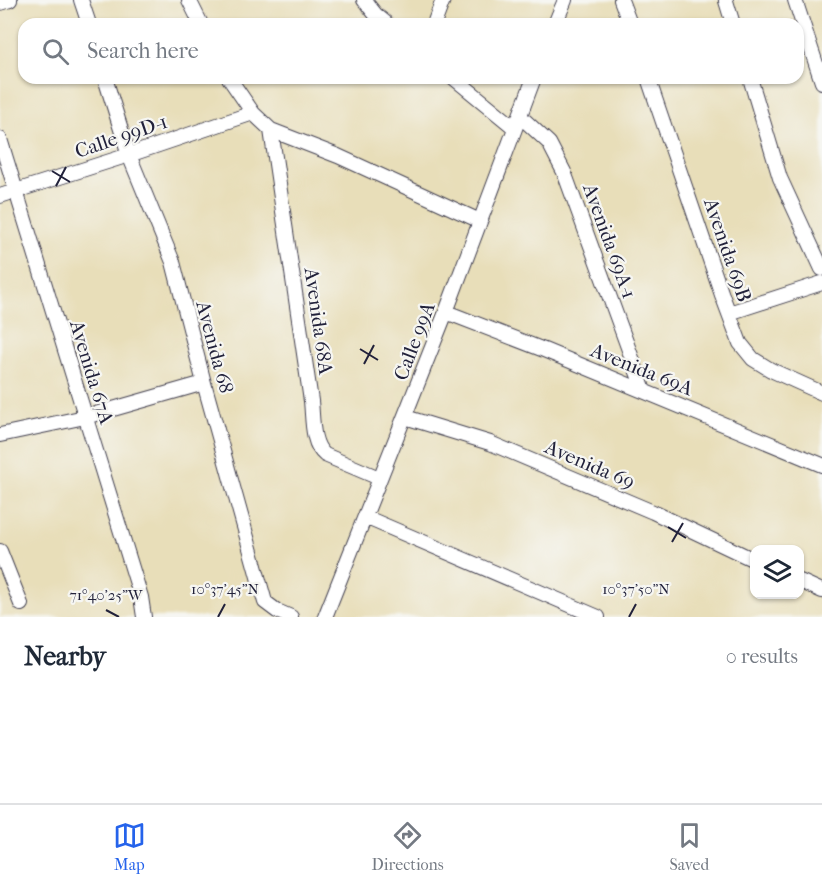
<!DOCTYPE html>
<meta charset="utf-8">
<style>
:root{--surface:#fff;--page:#f6f6f7;--text:#1f2937;--muted:#747a83;--line:#e0e1e3;--accent:#2563eb}
body{margin:0;font-family:"IM FELL French Canon",serif;background:var(--page);color:var(--text)}
.controls{position:absolute;right:18px;bottom:18px;display:grid;overflow:hidden;border-radius:12px;box-shadow:0 2px 4px #0004}
.controls button{width:54px;height:54px;display:grid;place-items:center;padding:0;border:0;border-bottom:2px solid var(--line);background:var(--surface);color:var(--text);font:30px sans-serif}
.list{margin:0;padding:0;list-style:none}
h2{display:flex;justify-content:space-between;align-items:center;height:78px;margin:0;padding:0 24px;font-size:26px}
h2 small{font-size:20px;font-weight:400;color:var(--muted)}
.icon{flex:none;width:33px;height:33px;fill:none;stroke:currentColor;stroke-width:2;stroke-linecap:round;stroke-linejoin:round}
.map{position:relative;flex:none;width:822px;height:617px;overflow:hidden}
.search{position:absolute;background:var(--surface);box-shadow:0 2px 4px #0004;left:18px;right:18px;top:18px;height:66px;display:flex;align-items:center;gap:15px;box-sizing:border-box;padding:0 21px;border-radius:18px;color:var(--muted);font-size:22px}
.sheet{height:186px;background:var(--surface)}
nav{display:flex;justify-content:space-around;align-items:center;box-sizing:border-box;height:84px;border-top:2px solid var(--line);background:var(--surface);font-size:16px;color:var(--muted)}
nav a{display:grid;justify-items:center;gap:3px}
nav .on{color:var(--accent)}
.map>svg:first-child{display:block}
.lines{fill:none;stroke-linecap:round;stroke-linejoin:round}
.minor-casing{stroke:#403e4e;stroke-width:16}
.minor{stroke:#fff;stroke-width:14}
.ticks{fill:none;stroke:#22223b;stroke-width:2}
.labels{text-anchor:middle;stroke-width:4.5;stroke-linejoin:round;paint-order:stroke}
.street-label{font-size:20px;fill:#22223b;stroke:#f6f6f2}
.ticks-label{font-size:15px;text-anchor:middle;fill:#22223b;stroke:#f6f6f2;stroke-width:4.5;stroke-linejoin:round;paint-order:stroke}
</style>
<div class="map">
<svg width="822" height="617" viewBox="0 0 822 617">
<rect width="100%" height="100%" fill="#f6f6f2"/>
<filter id="ink" filterUnits="userSpaceOnUse"><feTurbulence type="fractalNoise" baseFrequency=".0167" numOctaves="2"/><feDisplacementMap in="SourceGraphic" scale="12" xChannelSelector="R" yChannelSelector="G"/><feConvolveMatrix kernelMatrix="1 2 1 2 8 2 1 2 1" color-interpolation-filters="sRGB"/></filter>
<filter id="wash" filterUnits="userSpaceOnUse"><feTurbulence type="fractalNoise" baseFrequency=".008" numOctaves="4" result="noise"/><feDisplacementMap in="SourceGraphic" scale="24" xChannelSelector="R" yChannelSelector="G"/><feGaussianBlur stdDeviation="1.35" result="paint"/><feColorMatrix in="noise" values="0 0 0 0 0 0 0 0 0 0 0 0 0 0 0 0 0 1.4 0 .05"/><feComposite in="paint" operator="in"/></filter>
<g filter="url(#wash)">
<rect width="100%" height="100%" fill="#e8deb9"/>
</g>
<g filter="url(#ink)">
<g class="lines">
<g class="minor-casing">
<path id="minor" d="M 81,0 L 89,24
M 189,0 L 201,24
M 364,0 L 376,15 L 387,24
M 621,0 L 630,24
M 795,0 L 822,82
M 726,1 L 733,24
M 0,3 L 10,0
M 434,24 L 443,0
M 555,24 L 565,0
M 105,78 L 129,155 L 173,262 L 204,383 L 265,602 L 277,611 L 291,617
M 229,78 L 253,113 L 271,130 L 338,156 L 480,221
M 454,78 L 515,128
M 648,78 L 722,295 L 740,343 L 753,359 L 771,370 L 822,393
M 750,78 L 780,178 L 822,269
M 520,116 L 549,143 L 564,172 L 644,391
M 271,130 L 311,401 C 313,418 311,444 325,455 L 379,478
M 0,139 L 141,597 L 144,617
M 0,196 L 129,155 L 253,113
M 446,312 L 544,350 L 822,465
M 729,313 L 822,283
M 405,417 L 490,443 L 653,512 L 754,560
M 0,435 L 85,417 L 204,383
M 365,517 L 598,617
M 0,551 L 21,604
M 800,581 L 822,591
M 325,617 L 446,312 L 534,78"/>
</g>
<use href="#minor" class="minor"/>
</g>
</g>
<path class="ticks" d="M 52,171 L 70,182M 56,186 L 66,167M 360,349 L 378,360M 364,364 L 374,345M 668,527 L 686,538M 672,542 L 683,523M 106,610 L 119,617M 218,617 L 225,604M 629,617 L 636,604"/>
<g class="labels">
<g class="street-label">
<text transform="translate(121 136) rotate(-19)" y="7">Calle 99D-1</text>
<text transform="translate(610 241) rotate(70)" y="7">Avenida 69A-1</text>
<text transform="translate(728 250) rotate(71)" y="7">Avenida 69B</text>
<text transform="translate(319 321) rotate(82)" y="7">Avenida 68A</text>
<text transform="translate(414 341) rotate(-69)" y="7">Calle 99A</text>
<text transform="translate(215 347) rotate(75)" y="7">Avenida 68</text>
<text transform="translate(642 369) rotate(22)" y="7">Avenida 69A</text>
<text transform="translate(92 372) rotate(73)" y="7">Avenida 67A</text>
<text transform="translate(590 464) rotate(23)" y="7">Avenida 69</text>
</g>
</g>
<g class="ticks-label">
<text x="225" y="594">10°37'45"N</text>
<text x="636" y="594">10°37'50"N</text>
<text x="106" y="600">71°40'25"W</text>
</g>
</svg>
<div class="controls">
<button><svg class="icon" aria-label="layers" viewBox="0 0 24 24"><path d="M12 4l9 5-9 5-9-5zM3 14l9 5 9-5"/></svg></button>
</div>
<div class="search"><svg class="icon" aria-label="search" viewBox="0 0 24 24"><circle cx="10" cy="10" r="6"/><path d="M15 15l6 6"/></svg>Search here</div>
</div>
<section class="sheet">
<h2>Nearby<small>0 results</small></h2>
<ul class="list">
</ul>
</section>
<nav>
<a class="on"><svg class="icon" aria-label="map" viewBox="0 0 24 24"><path d="M3 6l6-2 6 2 6-2v14l-6 2-6-2-6 2zM9 4v14M15 6v14"/></svg>Map</a>
<a><svg class="icon" aria-label="directions" viewBox="0 0 24 24"><path d="M12 3l9 9-9 9-9-9zM9 14v-3h6M13 9l2 2-2 2"/></svg>Directions</a>
<a><svg class="icon" aria-label="saved" viewBox="0 0 24 24"><path d="M7 4h10v16l-5-4-5 4z"/></svg>Saved</a>
</nav>
